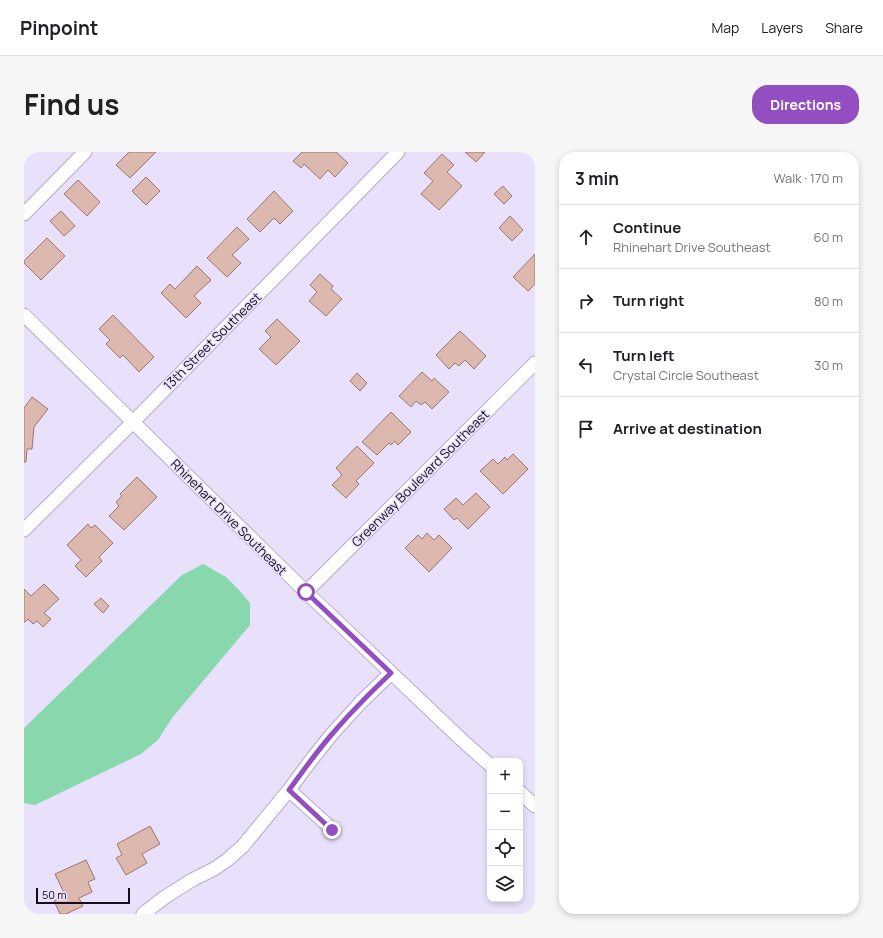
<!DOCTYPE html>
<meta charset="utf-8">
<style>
:root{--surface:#fff;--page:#f6f6f6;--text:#202124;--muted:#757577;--line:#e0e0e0;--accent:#934ec2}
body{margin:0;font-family:Manrope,sans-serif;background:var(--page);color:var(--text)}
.controls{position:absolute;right:12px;bottom:12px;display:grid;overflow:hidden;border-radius:8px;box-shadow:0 2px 6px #0003}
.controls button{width:36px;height:36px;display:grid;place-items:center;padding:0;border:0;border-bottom:1px solid var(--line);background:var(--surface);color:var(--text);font:20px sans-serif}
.scale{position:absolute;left:12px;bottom:10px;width:94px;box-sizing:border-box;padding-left:4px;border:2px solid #130f1a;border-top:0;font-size:11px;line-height:14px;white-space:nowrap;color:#130f1a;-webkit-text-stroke:3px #e9e1fb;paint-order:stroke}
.stop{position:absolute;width:12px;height:12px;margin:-9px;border:3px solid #934ec2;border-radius:50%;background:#fff}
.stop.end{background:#934ec2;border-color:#fff;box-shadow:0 1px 4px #0008}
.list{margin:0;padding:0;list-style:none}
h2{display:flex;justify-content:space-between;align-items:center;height:52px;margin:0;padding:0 16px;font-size:17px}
h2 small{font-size:13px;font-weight:400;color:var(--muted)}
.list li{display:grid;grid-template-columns:26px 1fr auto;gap:12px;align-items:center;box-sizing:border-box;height:64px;padding:0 16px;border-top:1px solid var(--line)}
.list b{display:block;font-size:15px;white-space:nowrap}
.list p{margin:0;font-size:13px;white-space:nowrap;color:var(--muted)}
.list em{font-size:13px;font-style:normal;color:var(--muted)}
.icon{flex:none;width:22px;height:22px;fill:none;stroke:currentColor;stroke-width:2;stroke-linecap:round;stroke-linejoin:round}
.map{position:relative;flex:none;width:511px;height:762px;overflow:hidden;border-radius:16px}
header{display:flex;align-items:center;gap:24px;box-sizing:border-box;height:56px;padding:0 20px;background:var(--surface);border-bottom:1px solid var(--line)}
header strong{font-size:19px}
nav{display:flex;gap:22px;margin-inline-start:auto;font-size:14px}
.intro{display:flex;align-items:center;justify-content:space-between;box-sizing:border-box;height:96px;padding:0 24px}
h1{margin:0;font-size:28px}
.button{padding:10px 18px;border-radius:16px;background:var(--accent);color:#fff;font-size:14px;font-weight:700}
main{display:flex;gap:24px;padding:0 24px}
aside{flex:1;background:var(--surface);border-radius:16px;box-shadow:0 2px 6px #0003}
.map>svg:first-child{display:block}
.green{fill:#89d8ad}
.building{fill:#dcb8ae;stroke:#9a786f}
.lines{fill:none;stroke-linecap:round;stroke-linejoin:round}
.minor-casing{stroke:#b4abca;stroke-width:15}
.minor{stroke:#fff;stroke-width:13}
.route{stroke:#934ec2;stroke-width:5}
.labels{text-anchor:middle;stroke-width:3;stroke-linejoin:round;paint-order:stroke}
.street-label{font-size:13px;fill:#130f1a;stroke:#e9e1fb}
</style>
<header>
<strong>Pinpoint</strong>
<nav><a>Map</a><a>Layers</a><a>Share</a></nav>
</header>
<div class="intro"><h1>Find us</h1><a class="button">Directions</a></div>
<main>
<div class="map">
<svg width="511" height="762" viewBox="0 0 511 762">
<rect width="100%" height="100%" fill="#e9e1fb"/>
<path class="green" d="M 179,412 L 202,425 L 215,438 L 226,451 L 226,473 L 148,566 L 134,588 L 117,602 L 11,653 L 0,651 L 0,576 L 158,423 Z"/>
<path class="building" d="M 105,0 L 132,0 L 106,26 L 92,13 Z
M 278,0 L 312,0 L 324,11 L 311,25 L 304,18 L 296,27 L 280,12 L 277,16 L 269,9 Z
M 441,0 L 461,0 L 452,10 Z
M 418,2 L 430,13 L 423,20 L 438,34 L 415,58 L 397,42 L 409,29 L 400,21 Z
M 122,25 L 136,39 L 122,53 L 108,39 Z
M 54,28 L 76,50 L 63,64 L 40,42 Z
M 479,34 L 488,44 L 480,52 L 470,42 Z
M 250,39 L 269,59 L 256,72 L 250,66 L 236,80 L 223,67 Z
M 37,59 L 51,74 L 40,84 L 26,69 Z
M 486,64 L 499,78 L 488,89 L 475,76 Z
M 213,75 L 225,87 L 208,103 L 217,111 L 203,125 L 183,106 Z
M 23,86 L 41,104 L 17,128 L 0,111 L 0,109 Z
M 511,102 L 511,132 L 504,139 L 489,125 Z
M 173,114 L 187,128 L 170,144 L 177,151 L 162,166 L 137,141 L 146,132 L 151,137 Z
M 296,122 L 309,134 L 307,137 L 318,147 L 302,164 L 285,149 L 293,140 L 286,133 Z
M 89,163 L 130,205 L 115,220 L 99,203 L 96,206 L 82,192 L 86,188 L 75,177 Z
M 253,167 L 276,189 L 252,213 L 235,197 L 247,185 L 241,179 Z
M 436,179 L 462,204 L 450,217 L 441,208 L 435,214 L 431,211 L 425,217 L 412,203 Z
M 398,220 L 408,229 L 410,226 L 425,240 L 408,257 L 401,250 L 397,253 L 392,249 L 387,255 L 375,244 Z
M 333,221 L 343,231 L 336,239 L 326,229 Z
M 8,245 L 24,257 L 10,275 L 8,297 L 3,297 L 2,310 L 0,310 L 0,256 Z
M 367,260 L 387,280 L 374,293 L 371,289 L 367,293 L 365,291 L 353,303 L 338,290 Z
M 333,294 L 350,311 L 332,329 L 335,332 L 322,346 L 308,333 L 318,323 L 312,316 Z
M 489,302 L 504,317 L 479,342 L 456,319 L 469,307 L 474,312 L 481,305 L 483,308 Z
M 113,325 L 133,345 L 100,378 L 85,364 L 95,354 L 92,350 L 98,344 L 96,342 Z
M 452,341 L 466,355 L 444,377 L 433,366 L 430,368 L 420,357 L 432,346 L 439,353 Z
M 64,372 L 67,376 L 71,373 L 89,391 L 75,405 L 78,409 L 62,425 L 51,414 L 57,408 L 43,393 Z
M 403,381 L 410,388 L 415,383 L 428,396 L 405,420 L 381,396 L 394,383 L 398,387 Z
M 20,432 L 35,447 L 20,461 L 27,467 L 19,475 L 13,469 L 9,472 L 4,467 L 1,470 L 0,470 L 0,437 L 7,444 Z
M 77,446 L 85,454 L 79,461 L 70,452 Z
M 126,674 L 136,692 L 118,702 L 123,711 L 102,723 L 92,706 L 98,703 L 93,692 Z
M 62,708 L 71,727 L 64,730 L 68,740 L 55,746 L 59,754 L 42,762 L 36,762 L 30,749 L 41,743 L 31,722 Z"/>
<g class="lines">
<g class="minor-casing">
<path id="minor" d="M 0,62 L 61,0
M 0,163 L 282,440 L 439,589 L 466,613
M 0,378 L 109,270 L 374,0
M 282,440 L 511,211
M 265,638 L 309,678
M 496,640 L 511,654
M 119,762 L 141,745 L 168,728 L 190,717 L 203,708 L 219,694 L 265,638 L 288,607 L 308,582 L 337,550 L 367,521"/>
</g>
<use href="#minor" class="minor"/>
</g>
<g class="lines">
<path class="route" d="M 282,440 L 367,521 C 347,540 327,560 309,581 C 293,599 279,619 265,638 L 308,678"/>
</g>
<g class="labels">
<g class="street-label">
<text transform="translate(188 189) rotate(-45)" y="5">13th Street Southeast</text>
<text transform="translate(396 326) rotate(-45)" y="5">Greenway Boulevard Southeast</text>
<text transform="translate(205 365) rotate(45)" y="5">Rhinehart Drive Southeast</text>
</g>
</g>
</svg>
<div class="controls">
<button>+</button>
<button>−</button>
<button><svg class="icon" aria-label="locate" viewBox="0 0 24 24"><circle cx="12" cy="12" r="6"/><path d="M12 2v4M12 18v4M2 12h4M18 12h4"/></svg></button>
<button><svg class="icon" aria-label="layers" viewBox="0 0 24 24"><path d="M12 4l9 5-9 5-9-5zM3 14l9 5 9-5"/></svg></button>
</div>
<div class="scale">50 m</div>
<div class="stop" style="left:282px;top:440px"></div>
<div class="stop end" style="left:308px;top:678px"></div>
</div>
<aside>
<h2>3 min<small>Walk · 170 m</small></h2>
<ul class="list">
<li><svg class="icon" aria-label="ahead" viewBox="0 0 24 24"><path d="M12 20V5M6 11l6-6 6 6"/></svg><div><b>Continue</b><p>Rhinehart Drive Southeast</p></div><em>60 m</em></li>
<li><svg class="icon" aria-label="right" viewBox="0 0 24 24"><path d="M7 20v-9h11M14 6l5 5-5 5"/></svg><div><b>Turn right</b></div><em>80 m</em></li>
<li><svg class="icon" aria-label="left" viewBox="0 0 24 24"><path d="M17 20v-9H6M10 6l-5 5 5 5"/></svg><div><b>Turn left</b><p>Crystal Circle Southeast</p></div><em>30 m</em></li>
<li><svg class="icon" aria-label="arrive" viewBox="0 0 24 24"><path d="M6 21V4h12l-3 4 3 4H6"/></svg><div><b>Arrive at destination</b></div></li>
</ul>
</aside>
</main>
